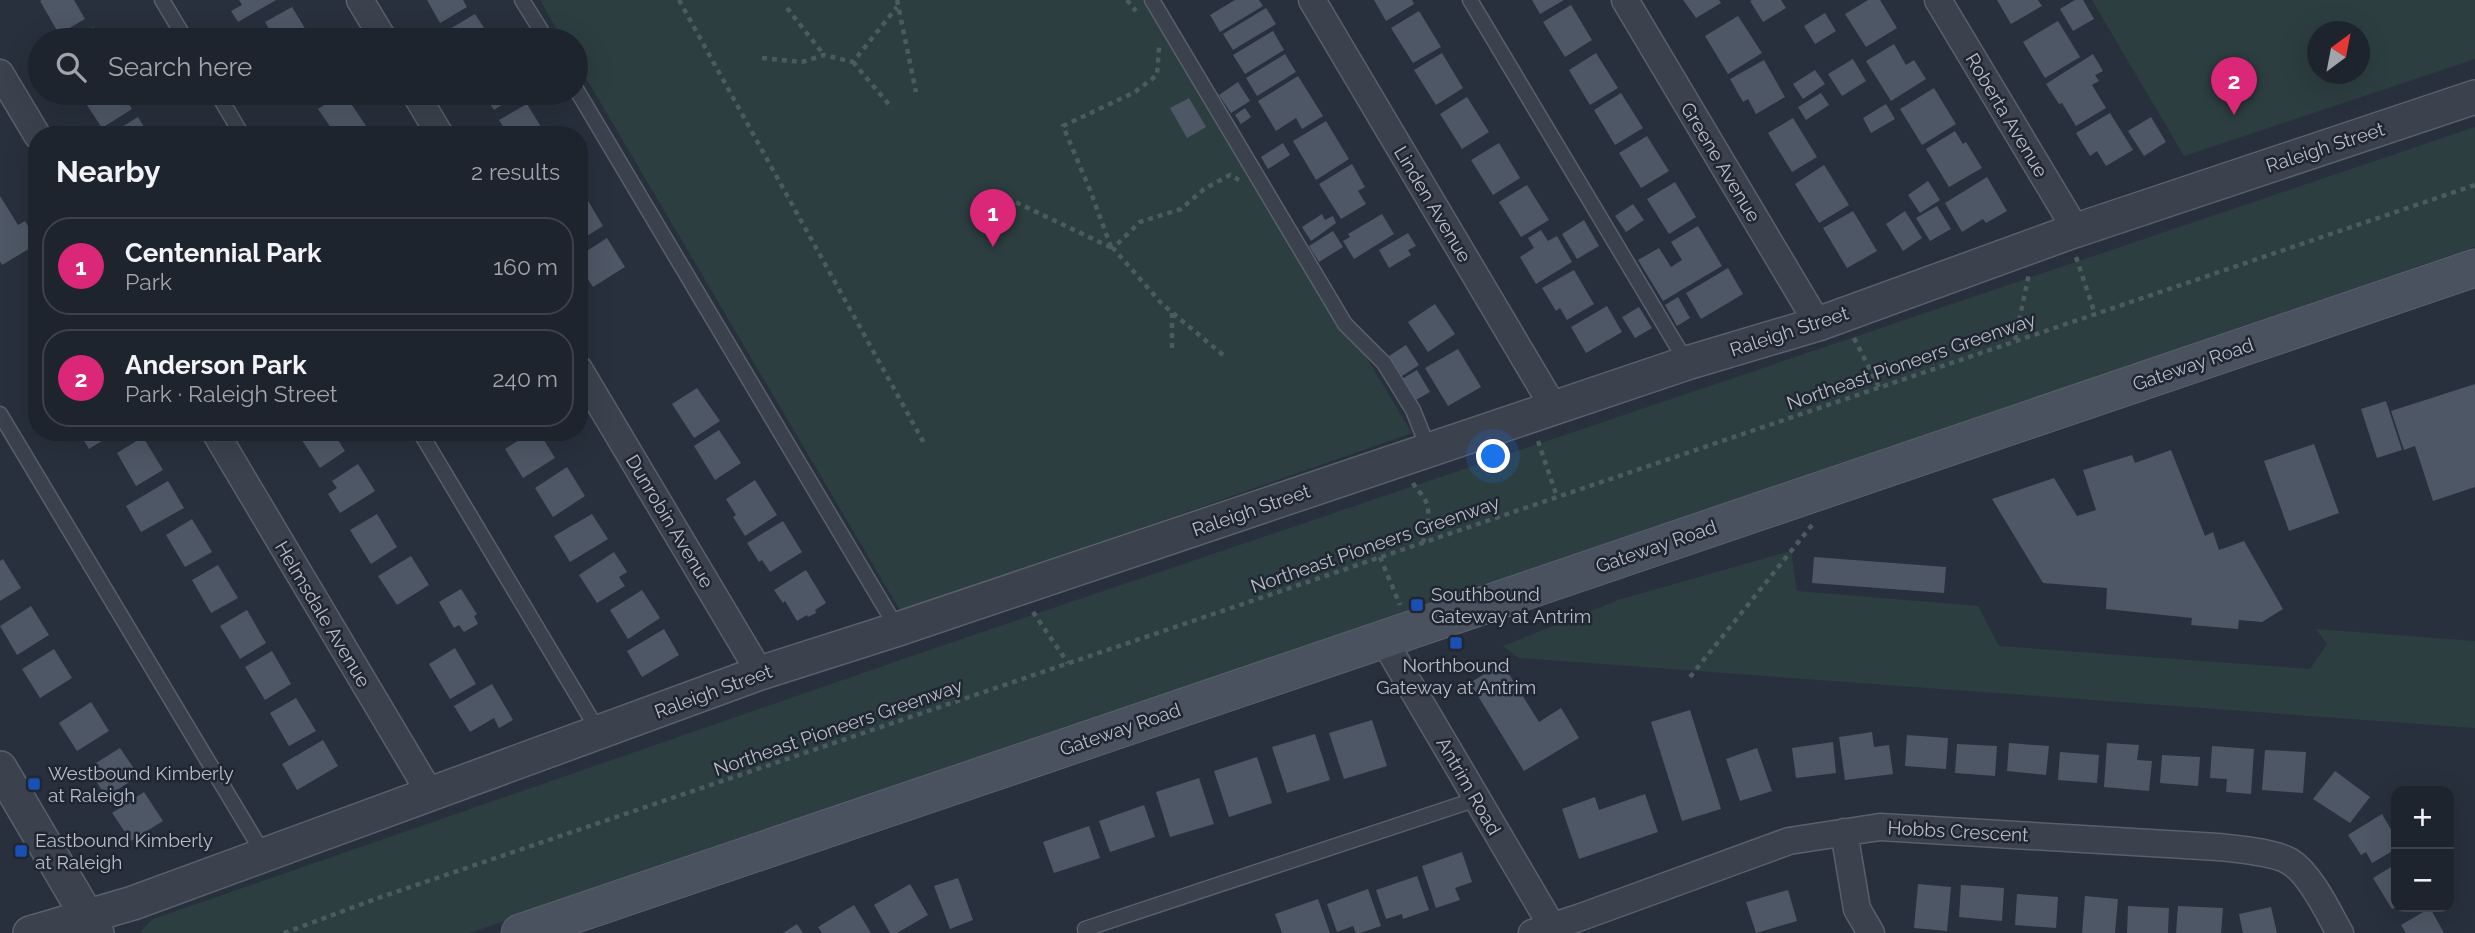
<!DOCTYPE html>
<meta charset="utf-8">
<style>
:root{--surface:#1e242e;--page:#262c36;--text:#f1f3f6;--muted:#a1a4aa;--line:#3c414a;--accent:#db2777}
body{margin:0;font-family:Raleway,sans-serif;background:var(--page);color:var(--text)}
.controls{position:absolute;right:21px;bottom:21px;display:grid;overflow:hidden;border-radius:14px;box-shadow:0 7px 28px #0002}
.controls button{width:63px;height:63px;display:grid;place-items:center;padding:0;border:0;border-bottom:2px solid var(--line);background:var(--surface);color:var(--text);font:35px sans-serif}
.compass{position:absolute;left:2307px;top:21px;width:63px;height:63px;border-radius:50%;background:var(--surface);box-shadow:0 7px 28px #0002;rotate:32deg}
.you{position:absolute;left:1494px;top:457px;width:24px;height:24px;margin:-18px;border:5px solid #fff;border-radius:50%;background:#1a73e8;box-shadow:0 0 0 10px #1a73e833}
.badge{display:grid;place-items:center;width:46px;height:46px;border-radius:50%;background:var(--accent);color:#fff;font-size:23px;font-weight:700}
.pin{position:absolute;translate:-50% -58px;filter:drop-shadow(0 2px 4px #0008)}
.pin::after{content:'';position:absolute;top:37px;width:24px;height:21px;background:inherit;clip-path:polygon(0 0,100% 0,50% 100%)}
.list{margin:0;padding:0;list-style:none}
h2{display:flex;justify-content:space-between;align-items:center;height:91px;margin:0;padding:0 28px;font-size:30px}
h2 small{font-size:23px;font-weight:400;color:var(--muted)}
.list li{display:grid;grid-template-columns:46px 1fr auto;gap:21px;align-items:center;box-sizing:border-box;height:98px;margin:0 14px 14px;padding:0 14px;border:2px solid var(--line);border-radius:28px}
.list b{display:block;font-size:26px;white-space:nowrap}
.list p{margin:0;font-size:23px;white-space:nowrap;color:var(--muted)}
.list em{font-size:23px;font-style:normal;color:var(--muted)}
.icon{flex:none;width:38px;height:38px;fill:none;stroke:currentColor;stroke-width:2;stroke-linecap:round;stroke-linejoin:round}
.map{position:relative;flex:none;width:2475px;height:933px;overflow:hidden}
.search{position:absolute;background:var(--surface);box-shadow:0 7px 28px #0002;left:28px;top:28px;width:560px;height:77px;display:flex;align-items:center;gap:18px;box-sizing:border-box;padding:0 24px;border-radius:38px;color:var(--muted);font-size:26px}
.panel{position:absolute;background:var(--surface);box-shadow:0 7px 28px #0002;left:28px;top:126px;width:560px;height:315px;border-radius:28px}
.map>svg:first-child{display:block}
.green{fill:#2d3e40;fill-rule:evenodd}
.building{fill:#4e5765}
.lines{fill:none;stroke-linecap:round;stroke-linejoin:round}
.service-casing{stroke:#59606b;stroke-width:17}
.minor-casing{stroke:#59606b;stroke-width:29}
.tertiary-casing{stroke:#59606b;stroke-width:36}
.secondary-casing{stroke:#59606b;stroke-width:39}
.path{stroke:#4c5b5f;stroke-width:4.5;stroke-dasharray:5 5;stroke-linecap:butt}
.service{stroke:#3b424d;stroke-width:14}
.minor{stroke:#3b424d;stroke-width:26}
.tertiary{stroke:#3b424d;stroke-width:33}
.secondary{stroke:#4a515f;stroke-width:37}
.transit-dot{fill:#1a4fb4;stroke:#202732;stroke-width:2.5}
.labels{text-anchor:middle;stroke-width:5;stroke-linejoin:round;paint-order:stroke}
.street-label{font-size:19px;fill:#b8bdc8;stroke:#202732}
.poi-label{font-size:19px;fill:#b8bdc8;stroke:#202732;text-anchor:start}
</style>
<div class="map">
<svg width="2475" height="933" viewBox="0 0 2475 933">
<rect width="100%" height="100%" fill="#28303d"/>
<path class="green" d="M 540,0 L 1151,0 L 1412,433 L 901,612 L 576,61 L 576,40 L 563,40 Z
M 2092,0 L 2475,0 L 2475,59 L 2184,156 ZM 2318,32 L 2360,32 L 2360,74 L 2318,74 Z
M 2475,127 L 2475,247 L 469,933 L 142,933 L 141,931 L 153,919 L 935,648 Z
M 1791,551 L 1797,591 L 1978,606 L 1999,646 L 2310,669 L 2327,644 L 2316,629 L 2475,641 L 2475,728 L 1519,658 L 1503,646 L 1618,600 Z"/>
<path class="building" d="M 42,0 L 74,0 L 85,19 L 59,34 L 40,1 Z
M 239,0 L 276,0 L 238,22 L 231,11 L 242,5 Z
M 427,0 L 463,0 L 467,7 L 440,23 Z
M 1235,0 L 1259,0 L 1263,6 L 1220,32 L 1210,15 Z
M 1374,0 L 1412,0 L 1414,4 L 1386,21 Z
M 1532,0 L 1564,0 L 1540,14 Z
M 1683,0 L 1719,0 L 1721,3 L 1696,18 Z
M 1752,0 L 1781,0 L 1786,8 L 1763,22 L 1750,1 Z
M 1868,0 L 1880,0 L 1897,28 L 1866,47 L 1845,14 Z
M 1997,0 L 2038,0 L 2042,6 L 2011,24 Z
M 2075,0 L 2083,0 L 2094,19 L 2073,31 L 2060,9 Z
M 1571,5 L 1592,40 L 1565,57 L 1543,22 Z
M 292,7 L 312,40 L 276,40 L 265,22 Z
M 1266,8 L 1276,24 L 1233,50 L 1223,34 Z
M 1419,11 L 1441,47 L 1413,63 L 1391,28 Z
M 1825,13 L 1836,31 L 1815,44 L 1804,26 Z
M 475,14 L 492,40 L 447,40 L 443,33 Z
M 1738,16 L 1762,53 L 1728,74 L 1705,36 Z
M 2058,21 L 2080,57 L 2045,78 L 2023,42 Z
M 93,27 L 101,40 L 71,40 Z
M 1273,31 L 1284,50 L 1245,74 L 1233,55 Z
M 1894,44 L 1906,65 L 1914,60 L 1926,79 L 1891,101 L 1866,61 Z
M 1442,53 L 1463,88 L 1436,105 L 1414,70 Z
M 1596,53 L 1618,88 L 1590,105 L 1569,70 Z
M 1285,54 L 1296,72 L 1257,96 L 1246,78 Z
M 2093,54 L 2103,71 L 2095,75 L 2099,81 L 2092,85 L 2106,108 L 2076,126 L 2062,103 L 2059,104 L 2046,84 Z
M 1853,59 L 1866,81 L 1842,96 L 1828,74 Z
M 1764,60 L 1785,97 L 1756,114 L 1748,99 L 1743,102 L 1730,79 Z
M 1815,70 L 1825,84 L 1803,99 L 1793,84 Z
M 1298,76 L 1323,116 L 1302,129 L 1296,118 L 1276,131 L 1258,101 Z
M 1238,82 L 1250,101 L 1231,113 L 1219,95 Z
M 1934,88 L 1956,124 L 1922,145 L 1900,109 Z
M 79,93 L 122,93 L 132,109 L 102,128 Z
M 342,93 L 344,93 L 366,126 L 351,135 L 336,135 L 318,109 Z
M 483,93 L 520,93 L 494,110 Z
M 1621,93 L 1643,128 L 1615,145 L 1594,110 Z
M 1821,93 L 1829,105 L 1806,120 L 1798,107 Z
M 1467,97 L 1489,132 L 1462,149 L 1440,114 Z
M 1189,98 L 1206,127 L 1187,138 L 1170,108 Z
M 527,104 L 546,135 L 508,135 L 499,120 Z
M 1886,104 L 1895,119 L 1871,133 L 1863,118 Z
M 1245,108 L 1251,117 L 1241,124 L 1235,115 Z
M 2110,113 L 2133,150 L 2106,166 L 2097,151 L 2090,156 L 2076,133 Z
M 138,117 L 149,135 L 109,135 Z
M 2151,117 L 2166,142 L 2144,156 L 2128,131 Z
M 1793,118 L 1817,157 L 1792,172 L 1768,133 Z
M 1326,121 L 1349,159 L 1316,180 L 1293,141 Z
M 1955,131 L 1963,144 L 1966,142 L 1982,168 L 1949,187 L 1926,149 Z
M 1647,136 L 1669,171 L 1641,188 L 1619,153 Z
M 1283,143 L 1290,155 L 1268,169 L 1261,157 Z
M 1499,143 L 1520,178 L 1493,195 L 1471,160 Z
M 1352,164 L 1365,187 L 1358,191 L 1366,204 L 1341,219 L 1319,184 Z
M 1824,165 L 1849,205 L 1819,223 L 1795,184 Z
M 1987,177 L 2007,211 L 1986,223 L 1983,219 L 1962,232 L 1945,203 Z
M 1928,181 L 1940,200 L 1920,213 L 1908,195 Z
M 1675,182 L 1696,217 L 1669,234 L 1647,199 Z
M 1527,185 L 1549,220 L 1521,237 L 1499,202 Z
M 584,194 L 603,226 L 579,241 L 579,196 Z
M 0,196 L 18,225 L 25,221 L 37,241 L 37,244 L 2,265 L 0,261 Z
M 1633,204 L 1644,220 L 1626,232 L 1615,216 Z
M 1937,206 L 1951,229 L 1930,241 L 1916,218 Z
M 1853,211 L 1877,251 L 1847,268 L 1823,228 Z
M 1905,211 L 1922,238 L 1903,251 L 1886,224 Z
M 1322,214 L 1325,220 L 1333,216 L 1336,223 L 1311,241 L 1302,227 Z
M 1382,214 L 1394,234 L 1354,259 L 1343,241 L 1350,237 L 1348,234 Z
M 1584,220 L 1599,246 L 1577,259 L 1562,234 Z
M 1698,226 L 1722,266 L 1663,301 L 1638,260 L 1659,248 L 1671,267 L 1682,260 L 1671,242 Z
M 1541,230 L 1548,241 L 1557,236 L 1572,262 L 1536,284 L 1520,257 L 1534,248 L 1528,238 Z
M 1333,231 L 1343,247 L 1319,262 L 1309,246 Z
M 1408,233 L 1416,246 L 1408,250 L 1411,255 L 1389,268 L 1379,250 Z
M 607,238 L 625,267 L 593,287 L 579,266 L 579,256 Z
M 1728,268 L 1743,294 L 1701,319 L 1686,293 Z
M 1574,270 L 1594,304 L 1567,320 L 1560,308 L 1556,311 L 1542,288 Z
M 1678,297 L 1690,318 L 1677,326 L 1665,305 Z
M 1435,304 L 1455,334 L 1428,352 L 1408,322 Z
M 1607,306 L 1622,332 L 1586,353 L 1571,327 Z
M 1639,307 L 1652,328 L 1635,338 L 1622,317 Z
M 1406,345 L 1419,365 L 1402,376 L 1389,356 Z
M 1458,349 L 1481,387 L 1448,406 L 1425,368 Z
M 1417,370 L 1430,392 L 1414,401 L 1402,379 Z
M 2475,384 L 2475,487 L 2433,501 L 2415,446 L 2404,450 L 2391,411 Z
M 697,388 L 720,421 L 694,438 L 672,404 Z
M 2386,401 L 2402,450 L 2377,458 L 2361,409 Z
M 719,430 L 741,463 L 715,480 L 694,446 Z
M 79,432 L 116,432 L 89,449 Z
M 301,432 L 333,432 L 345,451 L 320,468 L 298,434 Z
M 532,432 L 539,432 L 555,458 L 523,478 L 505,449 Z
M 143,437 L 163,470 L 136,486 L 117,453 Z
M 2314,444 L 2339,513 L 2289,531 L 2264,461 Z
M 2171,450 L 2205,536 L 2213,532 L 2219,550 L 2244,541 L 2283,609 L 2262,622 L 2239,620 L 2238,629 L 2191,625 L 2192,618 L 2106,609 L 2107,588 L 2043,583 L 1992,499 L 2054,478 L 2077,516 L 2096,510 L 2083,470 L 2132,455 L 2135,463 Z
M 358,464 L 375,491 L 340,513 L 328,494 L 337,488 L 332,481 Z
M 567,467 L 585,496 L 553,517 L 535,488 Z
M 755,480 L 777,515 L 745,536 L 733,517 L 736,515 L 726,499 Z
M 168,481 L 184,508 L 141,532 L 126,506 Z
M 377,514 L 397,547 L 371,564 L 350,530 Z
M 592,514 L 608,539 L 570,562 L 554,536 Z
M 192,519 L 212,552 L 185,567 L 166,535 Z
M 783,521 L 802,552 L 770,572 L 762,560 L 759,562 L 747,543 Z
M 614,552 L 627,572 L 619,577 L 625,586 L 597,603 L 579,575 Z
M 411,556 L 429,585 L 397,605 L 378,576 Z
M 1814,557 L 1946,567 L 1944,593 L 1812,583 Z
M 3,559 L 21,588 L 0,601 L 0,561 Z
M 218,565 L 238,598 L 211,613 L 192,580 Z
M 806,570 L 826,603 L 815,610 L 816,613 L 808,617 L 807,615 L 797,621 L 785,601 L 783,603 L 774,590 Z
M 461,589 L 477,614 L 474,616 L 478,624 L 464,632 L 459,625 L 454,628 L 439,602 Z
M 642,590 L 660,618 L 628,639 L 610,610 Z
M 31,606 L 49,635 L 17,655 L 0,626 Z
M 247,610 L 266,643 L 240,659 L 220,626 Z
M 664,629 L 679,655 L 642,677 L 627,651 Z
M 455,648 L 476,684 L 450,699 L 429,664 Z
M 54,649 L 72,678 L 40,698 L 22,669 Z
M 272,651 L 291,684 L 265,700 L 245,667 Z
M 1502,663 L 1539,722 L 1561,708 L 1579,738 L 1524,771 L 1470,683 Z
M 492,684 L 513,720 L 499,728 L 494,718 L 470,732 L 454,706 Z
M 296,698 L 316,731 L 289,746 L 270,713 Z
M 91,702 L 109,731 L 77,751 L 59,723 Z
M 1690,710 L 1721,809 L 1682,821 L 1651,722 Z
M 1372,720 L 1387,766 L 1344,779 L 1329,733 Z
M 1872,732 L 1874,747 L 1889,745 L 1893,774 L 1845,780 L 1839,737 Z
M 1315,734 L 1330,780 L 1287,793 L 1272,747 Z
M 1907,735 L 1948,738 L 1946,769 L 1905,766 Z
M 323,740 L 338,766 L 297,790 L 282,764 Z
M 1833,742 L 1836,773 L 1796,778 L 1792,748 Z
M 2009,743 L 2049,746 L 2046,775 L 2007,771 Z
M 2107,743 L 2139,745 L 2137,760 L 2152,761 L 2149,791 L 2104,787 Z
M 1957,744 L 1997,746 L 1995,776 L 1955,773 Z
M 2212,746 L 2254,749 L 2251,794 L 2226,792 L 2227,779 L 2210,778 Z
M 120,748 L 139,776 L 106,797 L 88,768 Z
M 1757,748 L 1772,791 L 1740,801 L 1726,759 Z
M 2265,750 L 2306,752 L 2303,793 L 2262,790 Z
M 2060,752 L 2099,755 L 2097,783 L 2058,780 Z
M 2162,755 L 2200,757 L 2198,786 L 2160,783 Z
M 1257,757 L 1272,803 L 1229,817 L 1214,771 Z
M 2335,771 L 2370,797 L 2350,823 L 2313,799 Z
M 1199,778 L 1214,824 L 1170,837 L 1156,792 Z
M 144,792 L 163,821 L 131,841 L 112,813 Z
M 1645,794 L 1658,832 L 1579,859 L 1562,809 L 1595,797 L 1599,810 Z
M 1144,805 L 1155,837 L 1110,852 L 1099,821 Z
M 2382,814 L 2396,838 L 2396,849 L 2372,863 L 2366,852 L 2361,855 L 2348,835 Z
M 1089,826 L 1100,858 L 1054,873 L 1043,842 Z
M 1462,852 L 1472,882 L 1455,888 L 1460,900 L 1436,908 L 1422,866 Z
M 2396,864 L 2396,907 L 2392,909 L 2373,878 Z
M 1417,876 L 1429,910 L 1403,919 L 1402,914 L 1386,919 L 1376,890 Z
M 958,878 L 973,920 L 950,929 L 934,886 Z
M 910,884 L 928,915 L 897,933 L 890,933 L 874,905 Z
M 1918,884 L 1951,887 L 1947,931 L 1914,928 Z
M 1961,885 L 2004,888 L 2002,921 L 1959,917 Z
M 1368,889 L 1381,926 L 1360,933 L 1356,933 L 1353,926 L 1337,932 L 1327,904 Z
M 1788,890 L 1797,921 L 1756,933 L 1746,902 Z
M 2017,894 L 2058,897 L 2056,928 L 2015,925 Z
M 2085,896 L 2118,899 L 2115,933 L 2082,933 Z
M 1318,899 L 1330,933 L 1282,933 L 1275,914 Z
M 854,905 L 871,933 L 822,933 L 818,927 Z
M 2128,906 L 2169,908 L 2168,933 L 2127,933 Z
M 2178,906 L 2223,908 L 2221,933 L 2176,933 Z
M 2271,907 L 2277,933 L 2243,933 L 2239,914 Z
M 2430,908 L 2444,933 L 2406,933 L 2401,925 Z
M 797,924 L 803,933 L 783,933 Z"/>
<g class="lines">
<g class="service-casing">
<path id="service" d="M 162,0 L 186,40
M 522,0 L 547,40
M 1152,0 L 1345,324 L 1384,363 L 1413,410 L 1429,450
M 1470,0 L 1687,363
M 576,89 L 897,628
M 217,93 L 242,135
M 0,414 L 263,853
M 420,432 L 599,732
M 1085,929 L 1477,799"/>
</g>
<g class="minor-casing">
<path id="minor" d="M 360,0 L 384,40
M 1312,0 L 1554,408
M 1625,0 L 1818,324
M 1938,0 L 2076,230
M 0,73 L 37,135
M 415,93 L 440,135
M 579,369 L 760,673
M 215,432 L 431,795
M 1383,639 L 1556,933
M 1844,832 L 1857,909 L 1871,933
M 1532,933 L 1581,917 L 1789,841 L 1880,827 L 2218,847 C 2236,849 2273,852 2289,861 C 2310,873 2328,912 2340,933"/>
</g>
<g class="tertiary-casing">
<path id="tertiary" d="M 0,768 L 97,933
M 30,933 L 133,903 L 760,673 L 898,629 L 1687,363 L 1818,324 L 2068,233 L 2475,97"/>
</g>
<g class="secondary-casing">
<path id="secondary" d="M 520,933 L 2475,268"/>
</g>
<path class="path" d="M 679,0 L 924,443
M 897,0 L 916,92
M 1127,0 L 1136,11
M 787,8 L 824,55
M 762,58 L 802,62 L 824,55 L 853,62 L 897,7
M 853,62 L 892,108
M 1007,198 L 1112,248
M 1111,247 L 1090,190 L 1063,126 L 1135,92 L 1157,75 L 1159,47
M 2076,257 L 2095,314
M 1172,313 L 1172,353
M 1854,338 L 1879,387
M 2015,340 L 2029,274
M 1223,355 L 1162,304 L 1113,248 L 1140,222 L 1181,209 L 1204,189 L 1230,175 L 1239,180
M 1538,441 L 1557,497
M 1413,483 C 1416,489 1419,491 1423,496 C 1432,509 1428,529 1423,542
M 1380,557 L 1400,605
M 1033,612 L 1068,663
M 1690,677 L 1812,525
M 284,933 L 381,897 L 2475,185"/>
<use href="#service" class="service"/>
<use href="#minor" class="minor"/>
<use href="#tertiary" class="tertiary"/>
<use href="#secondary" class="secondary"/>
</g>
<g class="transit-dot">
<rect x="1410" y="598" width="14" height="14" rx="3.5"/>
<rect x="1449" y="636" width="14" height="14" rx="3.5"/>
<rect x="27" y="777" width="14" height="14" rx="3.5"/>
<rect x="14" y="844" width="14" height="14" rx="3.5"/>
</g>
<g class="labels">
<g class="street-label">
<text transform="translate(2007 115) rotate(59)" y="7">Roberta Avenue</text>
<text transform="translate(2325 147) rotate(-18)" y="7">Raleigh Street</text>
<text transform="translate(1721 162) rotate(59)" y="7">Greene Avenue</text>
<text transform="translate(1433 204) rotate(59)" y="7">Linden Avenue</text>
<text transform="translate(1789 331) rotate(-18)" y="7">Raleigh Street</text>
<text transform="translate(1911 361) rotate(-19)" y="7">Northeast Pioneers Greenway</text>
<text transform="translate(2193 364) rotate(-19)" y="7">Gateway Road</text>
<text transform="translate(1251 510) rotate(-19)" y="7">Raleigh Street</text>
<text transform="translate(670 521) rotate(59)" y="7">Dunrobin Avenue</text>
<text transform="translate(1375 544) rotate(-19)" y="7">Northeast Pioneers Greenway</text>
<text transform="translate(1656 546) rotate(-19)" y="7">Gateway Road</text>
<text transform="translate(323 614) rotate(59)" y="7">Helmsdale Avenue</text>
<text transform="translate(713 691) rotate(-20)" y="7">Raleigh Street</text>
<text transform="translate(838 727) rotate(-19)" y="7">Northeast Pioneers Greenway</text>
<text transform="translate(1120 729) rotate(-19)" y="7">Gateway Road</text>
<text transform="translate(1469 786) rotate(60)" y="7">Antrim Road</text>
<text transform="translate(1958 831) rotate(3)" y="7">Hobbs Crescent</text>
</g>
<g class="poi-label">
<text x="1431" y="601">Southbound<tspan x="1431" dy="22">Gateway at Antrim</tspan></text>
<text x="1456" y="672" text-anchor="middle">Northbound<tspan x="1456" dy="22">Gateway at Antrim</tspan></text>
<text x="48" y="780">Westbound Kimberly<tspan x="48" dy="22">at Raleigh</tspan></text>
<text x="35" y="847">Eastbound Kimberly<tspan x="35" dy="22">at Raleigh</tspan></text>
</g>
</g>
</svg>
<div class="controls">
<button>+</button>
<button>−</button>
</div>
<svg class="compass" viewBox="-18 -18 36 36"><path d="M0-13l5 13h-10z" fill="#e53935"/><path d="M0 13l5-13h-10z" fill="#a1a4aa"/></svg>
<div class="you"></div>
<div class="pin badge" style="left:993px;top:247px">1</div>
<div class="pin badge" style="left:2234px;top:115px">2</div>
<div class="search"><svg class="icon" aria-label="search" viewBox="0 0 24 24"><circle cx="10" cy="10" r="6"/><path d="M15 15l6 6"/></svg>Search here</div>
<section class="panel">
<h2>Nearby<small>2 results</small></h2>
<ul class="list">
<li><span class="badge">1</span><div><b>Centennial Park</b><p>Park</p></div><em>160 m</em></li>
<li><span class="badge">2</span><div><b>Anderson Park</b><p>Park · Raleigh Street</p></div><em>240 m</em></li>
</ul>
</section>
</div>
